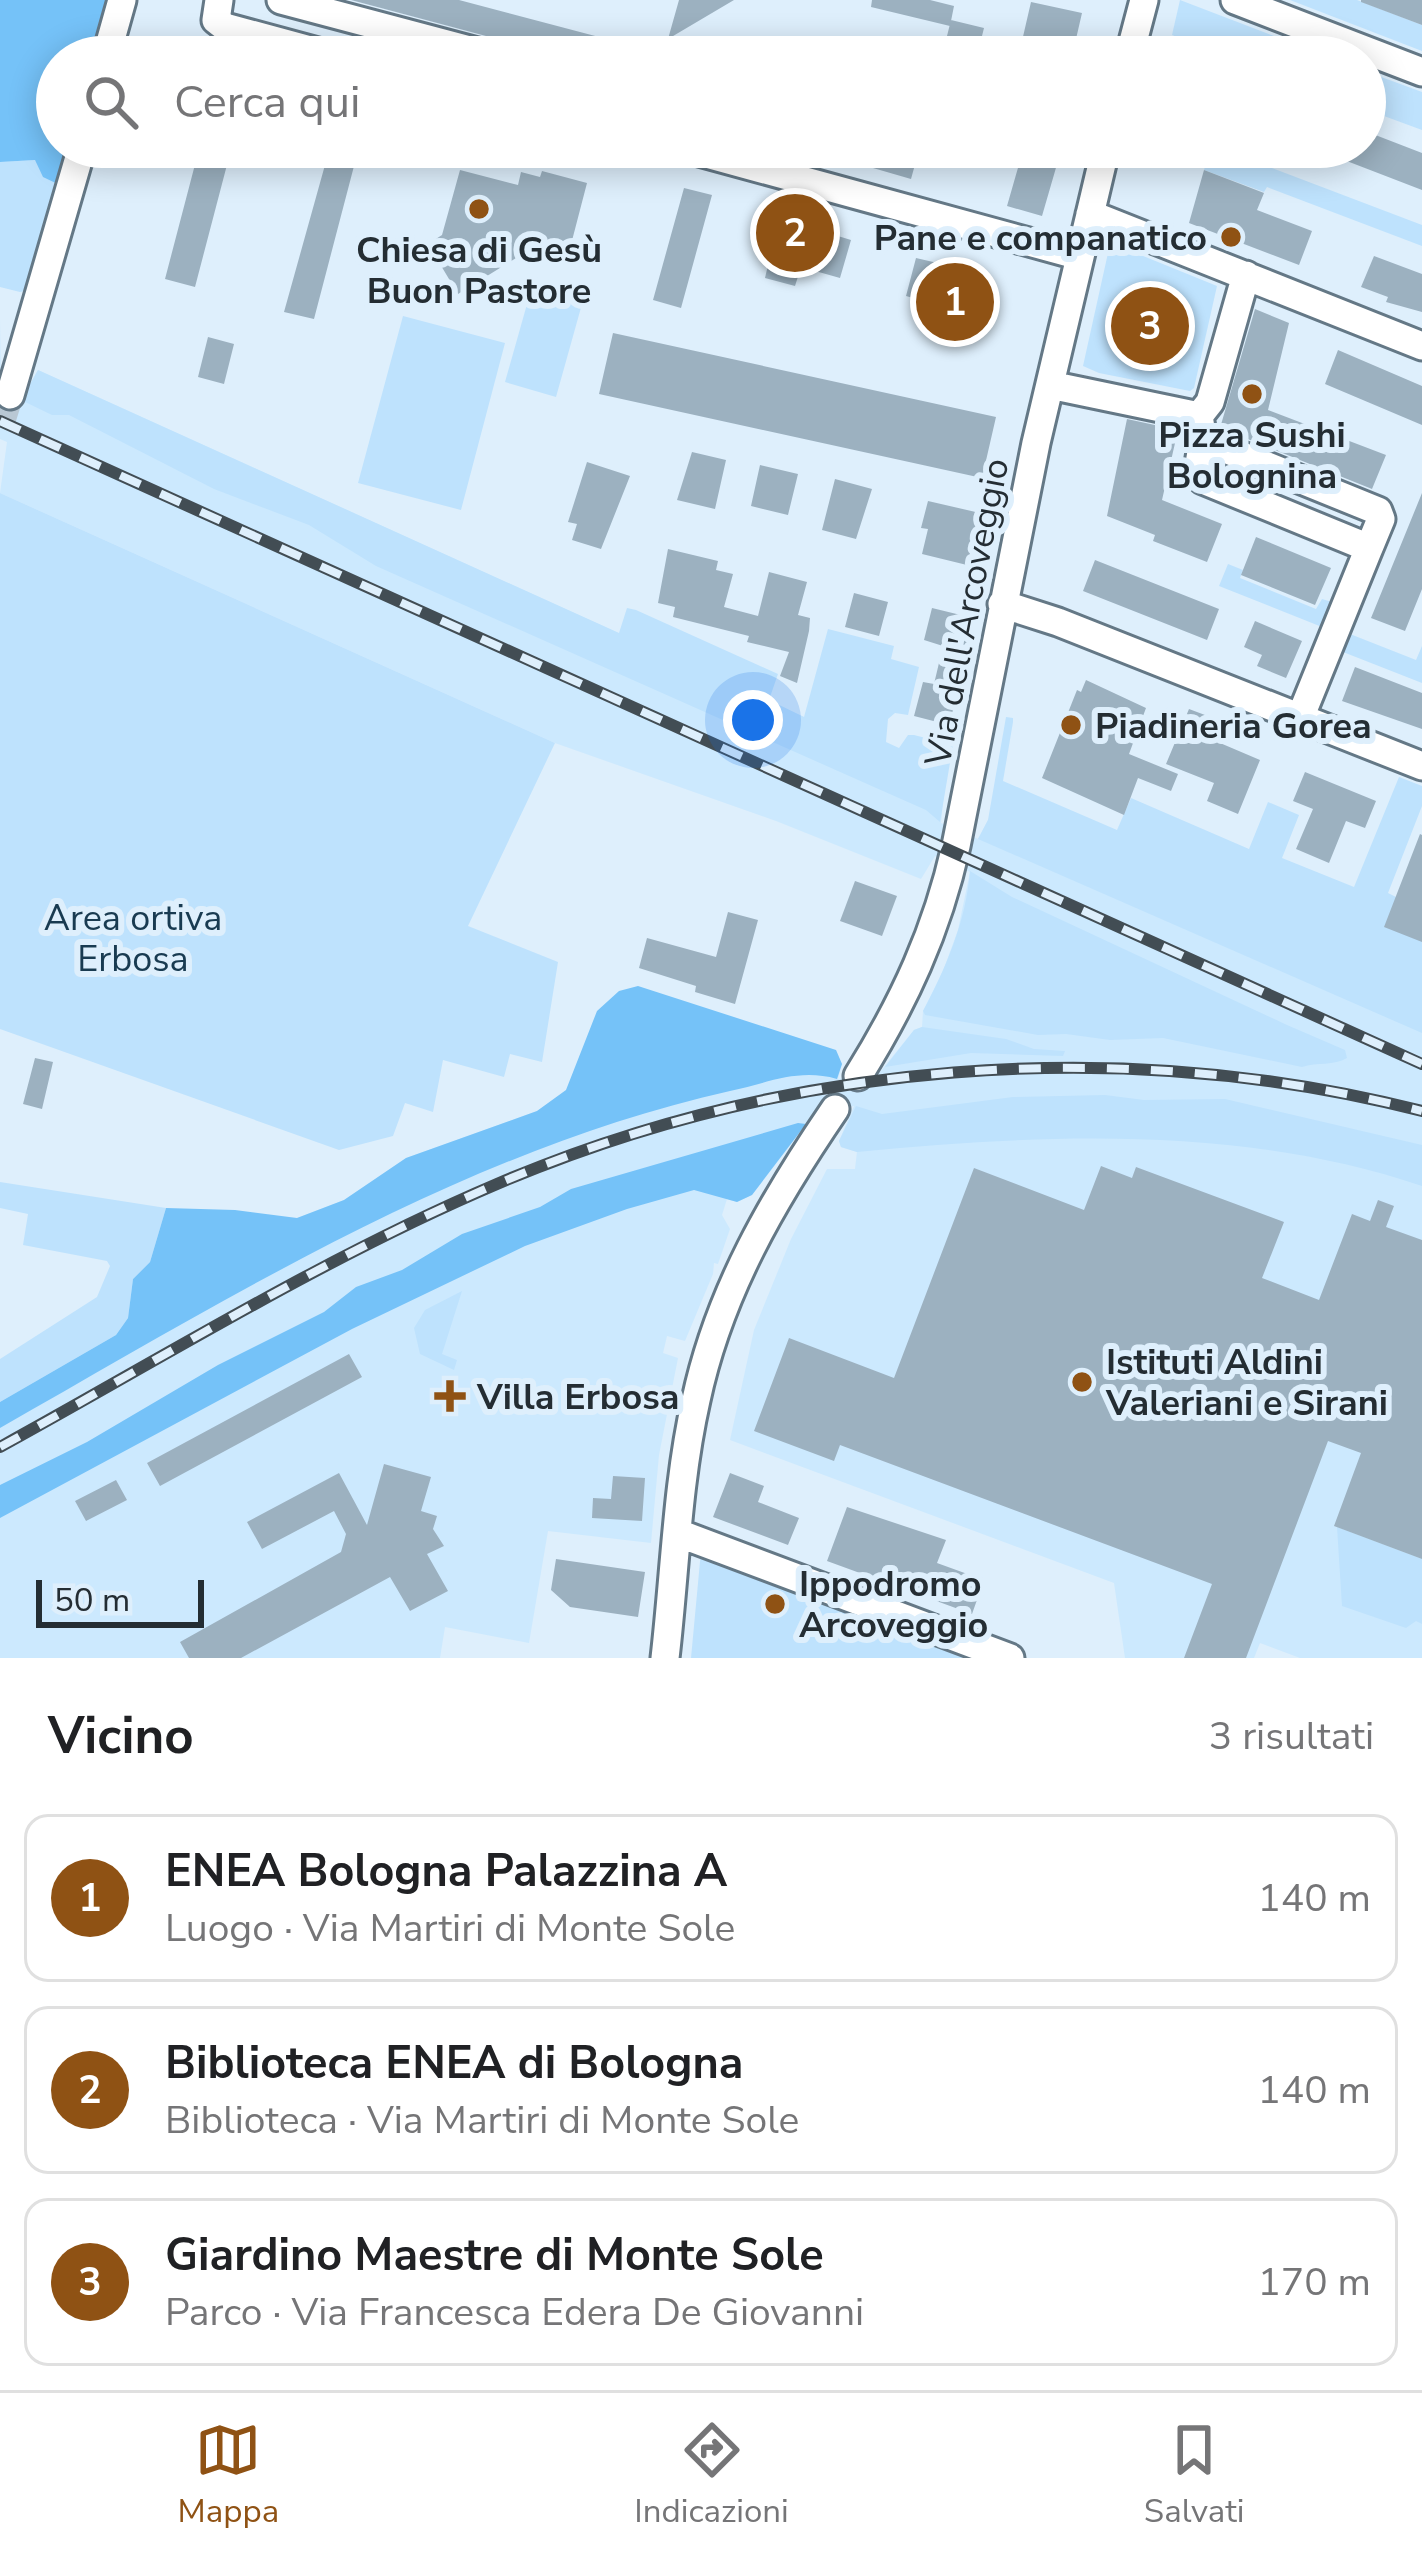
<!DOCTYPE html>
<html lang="it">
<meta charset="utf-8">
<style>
:root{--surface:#fff;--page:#f2f2f2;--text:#202124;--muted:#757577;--line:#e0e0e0;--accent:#8f5214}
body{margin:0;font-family:"Nunito Sans",sans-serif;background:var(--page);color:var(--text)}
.scale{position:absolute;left:36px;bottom:30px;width:168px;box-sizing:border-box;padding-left:12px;border:6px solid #242d33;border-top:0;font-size:33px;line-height:42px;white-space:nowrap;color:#242d33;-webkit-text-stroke:9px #deeffc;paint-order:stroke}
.you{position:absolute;left:753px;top:720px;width:42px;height:42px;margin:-30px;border:9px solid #fff;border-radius:50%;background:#1a73e8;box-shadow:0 0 0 18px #1a73e833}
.badge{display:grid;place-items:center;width:78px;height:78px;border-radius:50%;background:var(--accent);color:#fff;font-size:39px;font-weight:700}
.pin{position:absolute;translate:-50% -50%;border:6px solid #fff;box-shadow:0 3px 12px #0006}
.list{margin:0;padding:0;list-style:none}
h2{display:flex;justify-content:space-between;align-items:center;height:156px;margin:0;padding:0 48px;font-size:51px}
h2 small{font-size:39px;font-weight:400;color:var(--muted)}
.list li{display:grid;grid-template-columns:78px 1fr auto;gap:36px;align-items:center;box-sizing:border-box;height:168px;margin:0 24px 24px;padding:0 24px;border:3px solid var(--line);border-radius:24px}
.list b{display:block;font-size:45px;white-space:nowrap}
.list p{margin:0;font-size:39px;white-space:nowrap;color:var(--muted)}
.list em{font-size:39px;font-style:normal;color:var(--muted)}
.icon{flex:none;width:66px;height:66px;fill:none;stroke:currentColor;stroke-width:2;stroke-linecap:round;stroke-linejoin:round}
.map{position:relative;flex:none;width:1422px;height:1658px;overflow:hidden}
.search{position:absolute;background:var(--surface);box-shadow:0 6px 30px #0003;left:36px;right:36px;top:36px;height:132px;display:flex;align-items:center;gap:30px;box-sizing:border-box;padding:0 42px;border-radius:66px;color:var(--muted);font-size:45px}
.sheet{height:732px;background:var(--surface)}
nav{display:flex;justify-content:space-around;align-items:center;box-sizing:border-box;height:168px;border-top:3px solid var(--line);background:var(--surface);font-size:33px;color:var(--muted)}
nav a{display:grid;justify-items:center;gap:6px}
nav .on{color:var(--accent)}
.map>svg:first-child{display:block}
.built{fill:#cce9fe}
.green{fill:#bee2fd}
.forest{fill:#75c2f8}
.building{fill:#9cb1c0}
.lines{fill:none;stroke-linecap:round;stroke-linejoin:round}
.minor-tunnel{stroke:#b9c8d4;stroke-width:27;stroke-dasharray:27 14;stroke-linecap:butt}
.minor-casing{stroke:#647886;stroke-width:33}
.minor{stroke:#fff;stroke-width:27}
.rail-casing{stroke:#424d54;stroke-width:12}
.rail{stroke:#deeffc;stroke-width:8;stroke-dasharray:22;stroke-linecap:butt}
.poi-dot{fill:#8f5214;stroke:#deeffc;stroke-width:4.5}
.labels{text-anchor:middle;stroke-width:12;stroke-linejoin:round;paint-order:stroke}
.poi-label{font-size:36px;font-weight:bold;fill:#242d33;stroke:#deeffc;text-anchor:start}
.street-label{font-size:36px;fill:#242d33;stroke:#deeffc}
.park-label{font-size:36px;fill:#193b51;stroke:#deeffc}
</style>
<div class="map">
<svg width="1422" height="1658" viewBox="0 0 1422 1658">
<rect width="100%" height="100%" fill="#deeffc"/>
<path class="built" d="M 0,319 L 1,390 L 21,400 L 38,370 L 945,781 L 941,823 L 978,839 L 988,820 L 1422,1001 L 1422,1658 L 1300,1658 L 1260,1643 L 1254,1658 L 1125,1658 L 1114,1583 L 730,1440 L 754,1330 L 791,1239 L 827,1169 L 855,1169 L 857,1152 L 841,1147 L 839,1141 L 854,1106 L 815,1113 L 752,1195 L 737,1202 L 727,1199 L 722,1215 L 730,1229 L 718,1264 L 714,1263 L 713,1274 L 685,1341 L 667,1336 L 663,1353 L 678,1358 L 659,1455 L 651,1543 L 548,1531 L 529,1643 L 445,1627 L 440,1658 L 0,1658 L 0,1402 L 190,1293 L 297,1218 L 344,1200 L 406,1158 L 537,1111 L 566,1091 L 574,1076 L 836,1050 L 842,1064 L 838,1079 L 880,1072 L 914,1030 L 922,1027 L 923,1011 L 943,971 L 958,930 L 970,872 L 935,856 L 921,879 L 776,821 L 555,743 L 0,493 L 7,442 L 0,439 Z"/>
<path class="green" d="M 1180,0 L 1329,57 L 1230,57 L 1172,35 Z
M 1290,0 L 1357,0 L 1422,25 L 1422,51 Z
M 1365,71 L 1422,92 L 1422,130 L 1365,109 Z
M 1175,147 L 1217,147 L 1422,225 L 1422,246 L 1267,187 L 1264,192 L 1204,170 L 1207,159 Z
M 35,160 L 62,186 L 34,289 L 20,292 L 0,287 L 0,162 Z
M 1121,247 L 1217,286 L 1194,388 L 1190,391 L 1099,373 L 1083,366 L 1108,253 L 1111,248 Z
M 531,290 L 582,304 L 556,397 L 505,382 Z
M 403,316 L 505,343 L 461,510 L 358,483 Z
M 38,370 L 619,633 L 627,608 L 636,610 L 778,674 L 769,700 L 804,717 L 828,629 L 894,646 L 891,659 L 919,667 L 908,715 L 895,713 L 888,719 L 886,742 L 899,748 L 908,735 L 914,735 L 953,745 L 940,822 L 926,810 L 883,791 L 376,566 L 309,525 L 214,489 L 69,415 L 52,415 L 21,400 Z
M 0,493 L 555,743 L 468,926 L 558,962 L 542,1062 L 510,1054 L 504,1077 L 443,1060 L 433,1112 L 405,1103 L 393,1136 L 339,1150 L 0,1029 Z
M 1228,564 L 1243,570 L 1240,578 L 1316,609 L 1322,599 L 1332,602 L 1322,627 L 1219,586 Z
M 1350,634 L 1416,660 L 1422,646 L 1422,683 L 1343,652 Z
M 1006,717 L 1013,718 L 1013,722 L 1003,781 L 1117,830 L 1131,798 L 1249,849 L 1268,802 L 1299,815 L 1282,858 L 1354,887 L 1399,777 L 1422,786 L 1422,806 L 1388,893 L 1396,897 L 1422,942 L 1422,1033 L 978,839 L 988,820 Z
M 970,871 L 1012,897 L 1287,1025 L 1345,1050 L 1347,1058 C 1334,1066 1317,1062 1302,1067 L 1163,1038 L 1110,1040 L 1066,1034 L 1038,1035 L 925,1015 L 923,1011 C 946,968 966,921 970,871 Z
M 922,1027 L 1006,1039 L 1034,1049 L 1065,1051 L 1063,1056 L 971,1053 L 885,1067 L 914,1030 Z
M 1105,1095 L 1144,1100 L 1225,1099 L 1422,1145 L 1422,1186 C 1241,1125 1045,1134 857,1152 L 841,1147 L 839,1141 L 856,1106 L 882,1114 L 1013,1097 Z
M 0,1182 L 166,1208 L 150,1262 L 133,1279 L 128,1318 L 116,1335 L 0,1402 L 0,1359 L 97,1297 L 110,1266 L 107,1261 L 23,1245 L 28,1214 L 0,1208 Z
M 462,1291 L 442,1354 L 457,1360 L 454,1370 L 420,1354 L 414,1328 L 425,1310 Z
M 1337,1527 L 1422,1559 L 1422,1624 L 1416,1621 L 1406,1628 L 1342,1606 Z
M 701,1551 L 1010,1658 L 691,1658 Z"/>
<path class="forest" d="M 0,0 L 111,0 L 96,57 L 57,57 L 57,147 L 73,147 L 62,186 L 43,177 L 35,160 L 0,162 Z
M 638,986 L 836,1050 L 842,1064 L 837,1079 C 798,1068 768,1083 730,1091 C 467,1150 232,1296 0,1428 L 0,1402 L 116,1335 L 128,1318 L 133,1279 L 150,1262 L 166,1208 L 235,1210 L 297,1218 L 344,1200 L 406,1158 L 537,1111 L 566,1090 L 597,1011 L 619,991 Z
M 798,1123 L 806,1124 L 752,1195 L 737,1202 L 694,1190 L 627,1209 L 525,1246 L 352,1329 L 0,1518 L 0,1485 L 87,1442 L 218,1365 L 324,1312 L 356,1287 L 402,1270 L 462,1234 L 540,1207 L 571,1189 Z"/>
<path class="building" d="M 351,0 L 459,0 L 652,51 L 651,57 L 530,57 L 513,52 L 501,40 Z
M 679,0 L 734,0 L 668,39 Z
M 872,0 L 930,0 L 954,6 L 950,26 L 871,7 Z
M 1361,0 L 1422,0 L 1422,25 L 1361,2 Z
M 1031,2 L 1082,13 L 1073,52 L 1022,41 Z
M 951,20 L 984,28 L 979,48 L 946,40 Z
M 1365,131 L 1422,153 L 1422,190 L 1313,148 L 1365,147 Z
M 330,147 L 359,147 L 314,319 L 284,312 Z
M 879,147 L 913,147 L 909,159 L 916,161 L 911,179 L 873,168 Z
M 1024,147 L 1062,147 L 1042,216 L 1007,206 Z
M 198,153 L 228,161 L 195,287 L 165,279 Z
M 460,170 L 518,185 L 521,172 L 540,177 L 542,171 L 587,183 L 568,256 L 523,246 L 521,255 L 458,294 L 428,244 L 442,235 Z
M 1204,170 L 1264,193 L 1257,210 L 1312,231 L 1299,265 L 1189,223 Z
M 684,188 L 712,195 L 681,308 L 653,300 Z
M 779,218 L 851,240 L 840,278 L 801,267 L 795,286 L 765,278 Z
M 1374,256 L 1422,274 L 1422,312 L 1386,302 L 1388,297 L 1361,287 Z
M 916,258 L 989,275 L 971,334 L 940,326 L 945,307 L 906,296 Z
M 1255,309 L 1289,323 L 1268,410 L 1386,455 L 1372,489 L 1220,428 Z
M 613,333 L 996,417 L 982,478 L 599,394 Z
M 208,337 L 234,344 L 224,384 L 198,377 Z
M 1338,350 L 1422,386 L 1422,425 L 1325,384 Z
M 1127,419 L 1178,430 L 1162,500 L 1222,524 L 1207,562 L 1153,541 L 1155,535 L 1107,516 Z
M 692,452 L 726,460 L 715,509 L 677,500 Z
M 587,462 L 630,476 L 601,549 L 572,540 L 577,524 L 568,522 Z
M 760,465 L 798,474 L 788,515 L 751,506 Z
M 835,479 L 872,489 L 856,539 L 822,530 Z
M 1422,493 L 1422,589 L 1405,631 L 1371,618 Z
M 928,501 L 980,513 L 967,565 L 922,554 L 928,529 L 921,528 Z
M 1256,537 L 1331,568 L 1315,605 L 1241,575 Z
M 668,549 L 718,561 L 716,570 L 733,574 L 724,607 L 758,616 L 769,572 L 807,582 L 798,615 L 810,618 L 809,631 L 797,683 L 780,676 L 789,652 L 747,642 L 749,636 L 673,617 L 675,607 L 658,603 Z
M 1095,560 L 1219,609 L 1207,640 L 1083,591 Z
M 854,593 L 888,602 L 879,636 L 845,627 Z
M 932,608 L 977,619 L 949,725 L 914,716 L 923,682 L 934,684 L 943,646 L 924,640 Z
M 1255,621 L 1302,641 L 1286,678 L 1257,666 L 1262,655 L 1244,647 Z
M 1355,667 L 1422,693 L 1422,729 L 1342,701 Z
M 1086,680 L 1146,708 L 1129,754 L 1178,774 L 1171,791 L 1138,778 L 1124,815 L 1042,778 L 1077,690 L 1081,692 Z
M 1189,709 L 1221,721 L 1213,740 L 1260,760 L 1238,814 L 1207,801 L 1214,783 L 1166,764 Z
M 1305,772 L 1376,801 L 1365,828 L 1346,821 L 1329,863 L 1296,849 L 1313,809 L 1293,801 Z
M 1420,834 L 1422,835 L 1422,942 L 1384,927 Z
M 855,881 L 897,896 L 882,936 L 840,921 Z
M 728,912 L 758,920 L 735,1004 L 695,992 L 696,986 L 639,968 L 647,938 L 716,957 Z
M 35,1058 L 53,1062 L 42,1109 L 23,1104 Z
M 1101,1166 L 1132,1178 L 1136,1167 L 1284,1222 L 1262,1278 L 1319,1300 L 1352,1214 L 1370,1221 L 1378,1200 L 1394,1206 L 1386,1227 L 1422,1240 L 1422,1559 L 1334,1526 L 1361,1453 L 1328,1441 L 1246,1658 L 1184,1658 L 1212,1584 L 840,1445 L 834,1461 L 754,1431 L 789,1338 L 894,1378 L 974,1168 L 1084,1210 Z
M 349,1354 L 362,1377 L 160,1486 L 147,1463 Z
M 384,1464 L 431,1477 L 421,1511 L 437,1516 L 433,1529 L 444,1546 L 427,1554 L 448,1591 L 410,1611 L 390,1577 L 241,1658 L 189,1658 L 180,1642 L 341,1552 L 346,1534 L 334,1511 L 262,1549 L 247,1522 L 339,1473 L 367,1525 Z
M 730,1473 L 764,1486 L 758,1502 L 799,1518 L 788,1545 L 713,1517 Z
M 613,1476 L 645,1478 L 642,1521 L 592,1518 L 593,1498 L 611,1499 Z
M 116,1480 L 127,1500 L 86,1521 L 75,1501 Z
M 847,1507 L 946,1540 L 937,1563 L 984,1580 L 972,1614 L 827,1561 Z
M 556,1559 L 645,1572 L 638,1617 L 570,1607 L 551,1590 Z"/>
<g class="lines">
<path class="minor-tunnel" d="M 0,427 L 10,395"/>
<g class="minor-casing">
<path id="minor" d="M 219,0 L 216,20 L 225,27 L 336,57
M 281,0 L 496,57
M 1235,0 L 1422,72
M 106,57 L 122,0
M 1129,57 L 1144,0
M 681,147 L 1080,256
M 1090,214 L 1422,346
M 1050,385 L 1199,416
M 10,395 L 82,147
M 1199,416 L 1203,440 L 1198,470 L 1203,480 L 1369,548 L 1300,718
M 1199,416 L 1210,402 L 1246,275
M 1203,440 L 1378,511 L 1381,519 L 1369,548
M 1002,604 L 1058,622 L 1422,766
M 858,1076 C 904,1002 937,931 956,846 L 1036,443 L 1106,147
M 678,1533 L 1010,1658
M 665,1658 C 675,1573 677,1484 696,1400 C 719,1292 773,1200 835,1109"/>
</g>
<use href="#minor" class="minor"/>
<g class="rail-casing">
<path id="rail" d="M 0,421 L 1422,1064
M 0,1447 C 164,1357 325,1257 497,1184 C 785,1061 1119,1034 1422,1111"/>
</g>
<use href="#rail" class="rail"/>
</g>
<g class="poi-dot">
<circle cx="479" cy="209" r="12"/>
<circle cx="1231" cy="237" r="12"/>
<circle cx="1252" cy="394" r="12"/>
<circle cx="1071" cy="725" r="12"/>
<circle cx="1082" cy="1382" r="12"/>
<path d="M444 1378h12v12h12v12h-12v12h-12v-12h-12v-12h12z"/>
<circle cx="775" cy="1604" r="12"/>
</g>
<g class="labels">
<g class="poi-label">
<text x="1207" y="250" text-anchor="end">Pane e companatico</text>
<text x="479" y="262" text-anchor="middle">Chiesa di Gesù<tspan x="479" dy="41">Buon Pastore</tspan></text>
<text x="1252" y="447" text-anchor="middle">Pizza Sushi<tspan x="1252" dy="41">Bolognina</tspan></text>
<text x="1095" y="738">Piadineria Gorea</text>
<text x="1106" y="1374">Istituti Aldini<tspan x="1106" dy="41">Valeriani e Sirani</tspan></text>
<text x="477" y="1409">Villa Erbosa</text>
<text x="799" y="1596">Ippodromo<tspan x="799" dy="41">Arcoveggio</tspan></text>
</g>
<g class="street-label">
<text transform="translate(966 612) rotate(-79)" y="13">Via dell'Arcoveggio</text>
</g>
<g class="park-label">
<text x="133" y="930">Area ortiva<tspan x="133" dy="41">Erbosa</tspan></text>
</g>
</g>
</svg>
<div class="scale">50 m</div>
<div class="you"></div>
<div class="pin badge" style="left:955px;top:302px">1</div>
<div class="pin badge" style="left:795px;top:233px">2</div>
<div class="pin badge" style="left:1150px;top:326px">3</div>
<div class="search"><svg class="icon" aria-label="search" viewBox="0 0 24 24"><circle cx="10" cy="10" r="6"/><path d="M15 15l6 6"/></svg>Cerca qui</div>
</div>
<section class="sheet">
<h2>Vicino<small>3 risultati</small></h2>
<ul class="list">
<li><span class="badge">1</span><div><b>ENEA Bologna Palazzina A</b><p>Luogo · Via Martiri di Monte Sole</p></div><em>140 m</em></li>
<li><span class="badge">2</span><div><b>Biblioteca ENEA di Bologna</b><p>Biblioteca · Via Martiri di Monte Sole</p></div><em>140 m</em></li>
<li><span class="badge">3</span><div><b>Giardino Maestre di Monte Sole</b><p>Parco · Via Francesca Edera De Giovanni</p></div><em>170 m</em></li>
</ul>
</section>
<nav>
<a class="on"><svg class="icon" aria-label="map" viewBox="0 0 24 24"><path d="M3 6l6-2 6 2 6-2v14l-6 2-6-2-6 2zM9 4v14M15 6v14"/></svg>Mappa</a>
<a><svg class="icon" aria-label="directions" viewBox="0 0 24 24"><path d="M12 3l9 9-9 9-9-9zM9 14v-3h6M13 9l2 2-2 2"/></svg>Indicazioni</a>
<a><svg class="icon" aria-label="saved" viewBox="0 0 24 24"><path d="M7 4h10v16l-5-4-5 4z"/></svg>Salvati</a>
</nav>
